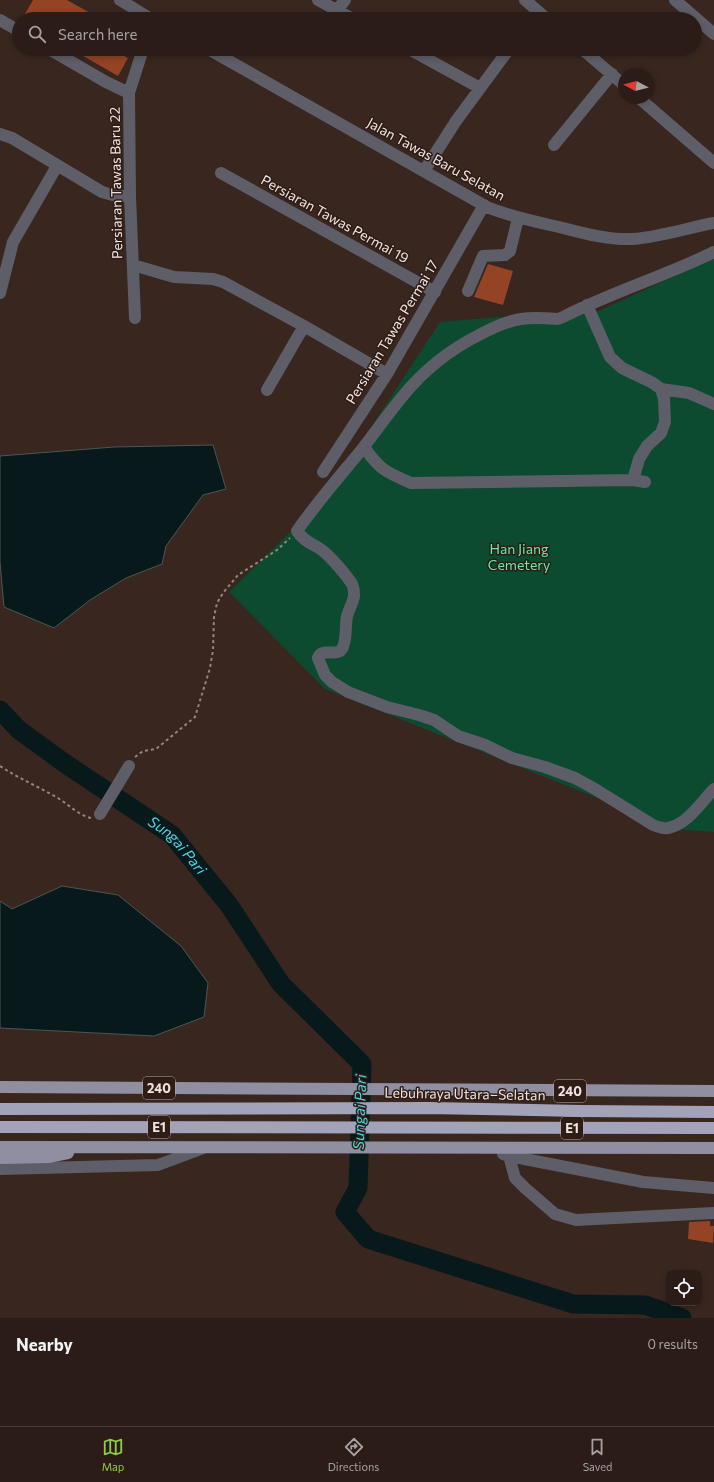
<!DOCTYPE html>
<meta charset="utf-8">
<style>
:root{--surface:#2b1c17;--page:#372924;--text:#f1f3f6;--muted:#a6a1a1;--line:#473a36;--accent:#8cce45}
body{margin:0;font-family:Commissioner,sans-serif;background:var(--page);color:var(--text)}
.controls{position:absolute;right:12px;bottom:12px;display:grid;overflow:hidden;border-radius:8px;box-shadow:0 2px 6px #0003}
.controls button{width:36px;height:36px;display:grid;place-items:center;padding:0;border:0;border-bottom:1px solid var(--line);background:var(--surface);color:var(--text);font:20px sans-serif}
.compass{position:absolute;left:618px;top:68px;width:36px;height:36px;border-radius:50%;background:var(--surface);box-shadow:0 2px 6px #0003;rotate:277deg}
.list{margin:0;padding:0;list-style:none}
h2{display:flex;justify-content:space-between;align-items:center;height:52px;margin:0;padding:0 16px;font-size:17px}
h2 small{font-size:13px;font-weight:400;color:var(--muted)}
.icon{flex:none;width:22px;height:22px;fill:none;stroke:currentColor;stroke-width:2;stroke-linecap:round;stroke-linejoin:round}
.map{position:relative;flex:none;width:714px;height:1318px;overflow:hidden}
.search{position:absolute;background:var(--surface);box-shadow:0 2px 6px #0003;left:12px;right:12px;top:12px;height:44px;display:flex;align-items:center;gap:10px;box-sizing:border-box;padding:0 14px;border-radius:22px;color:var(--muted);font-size:15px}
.sheet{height:108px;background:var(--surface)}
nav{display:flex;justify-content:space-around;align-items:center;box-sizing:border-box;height:56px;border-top:1px solid var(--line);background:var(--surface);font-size:11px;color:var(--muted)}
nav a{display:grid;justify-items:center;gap:2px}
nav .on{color:var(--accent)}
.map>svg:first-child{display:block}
.green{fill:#0c4b2f}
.water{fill:#07191b;stroke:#4d5656}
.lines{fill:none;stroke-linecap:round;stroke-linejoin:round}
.river{stroke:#07191b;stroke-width:19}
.building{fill:#944324}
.path{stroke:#958580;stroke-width:2;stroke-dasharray:3 3;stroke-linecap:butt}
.minor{stroke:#5d5e67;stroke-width:12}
.major{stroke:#8f8fa1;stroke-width:12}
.highway{stroke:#a2a3b9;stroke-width:12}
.labels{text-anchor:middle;stroke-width:3;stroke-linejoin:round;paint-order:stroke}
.shield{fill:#2e1c16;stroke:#b6a8a3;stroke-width:1}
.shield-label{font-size:13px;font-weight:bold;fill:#f1e4e0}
.street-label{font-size:14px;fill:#f1e4e0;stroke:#2e1c16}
.park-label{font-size:14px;fill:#68eaa9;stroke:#2e1c16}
.water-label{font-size:15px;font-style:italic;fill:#4ad5e7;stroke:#2e1c16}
</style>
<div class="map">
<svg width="714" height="1318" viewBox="0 0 714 1318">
<rect width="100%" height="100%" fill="#39261f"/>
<path class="green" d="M 714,258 L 714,832 L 675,829 L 325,689 L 229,592 L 324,499 L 440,322 L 498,317 L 592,314 Z"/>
<path class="water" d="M 213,445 L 226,489 L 203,495 L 166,546 L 162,564 L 126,578 L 90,600 L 54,628 L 4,607 L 0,562 L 0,456 L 114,447 Z
M 62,886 L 118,895 L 181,946 L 208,983 L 204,1017 L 154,1036 L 0,1028 L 0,901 L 12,909 Z"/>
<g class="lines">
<path class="river" id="s1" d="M 0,710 L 19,730 L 63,762 L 172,835 L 229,905 L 281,984 L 362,1064 L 358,1188 L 345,1212 L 368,1239 L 573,1304 L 645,1305 L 682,1318"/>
</g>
<path class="building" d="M 33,0 L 67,0 L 101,19 L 22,19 Z
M 71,49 L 112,49 L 128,58 L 118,76 Z
M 488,264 L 513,271 L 503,305 L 474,297 Z
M 710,1221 L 710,1226 L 714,1226 L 713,1243 L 688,1239 L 689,1222 Z"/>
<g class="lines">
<path class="path" d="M 135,757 L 143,751 L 156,749 L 195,717 L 210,668 L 213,650 L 214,617 L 217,603 L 223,593 L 238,575 L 277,550 L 290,538
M 0,766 C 18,778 37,786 56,797 C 67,803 78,815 91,818"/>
<path class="minor" d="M 120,0 L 151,19
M 318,0 L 353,19
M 525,0 L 547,19
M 675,0 L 714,34
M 337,10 L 345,0
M 0,20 L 19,31
M 49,49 L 106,82 L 129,93
M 208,49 L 487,207 C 511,217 537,222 563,228 C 586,234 609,240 633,239 C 660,237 687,228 714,223
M 409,49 L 480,88
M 582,49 L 624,85
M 639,98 L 714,163
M 0,134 L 12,138 L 102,192 L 116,196 L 130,196
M 554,145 L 612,74
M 424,171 L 456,121 L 509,49
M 221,173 L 435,292
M 714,252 C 665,276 612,292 563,317 L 558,319 C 546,318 533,317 521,319 C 506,321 492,328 479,335 C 449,350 423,371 402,397 C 388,414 376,431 363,448 C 341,475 317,502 297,531 C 304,542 314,544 323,551 C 331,557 347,576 352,584 C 354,587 354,592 354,596 C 353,603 349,609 347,616 C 345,626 347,637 343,647 C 338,659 322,646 318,658 L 325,675 L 332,682 L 348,692 L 387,707 L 419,715 L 434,720 L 458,736 L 485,745 L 512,758 L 545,767 L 575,778 L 595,789 L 653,825 C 658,827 663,829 668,828 C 688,824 701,802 714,789
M 133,265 L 174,277 L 213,279 L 223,282 L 304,326 L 387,374
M 468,291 L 483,256 L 505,255 L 510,251 L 518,218
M 0,293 L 13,242 L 57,166
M 587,305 L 610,357 L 622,368 L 653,383 L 661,389 L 664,399 L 665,422 L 661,433 L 647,446 L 639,459 L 633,480
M 135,318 L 130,196 L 129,93 L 143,49
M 661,389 L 689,393 L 714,404
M 267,390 L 304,326
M 364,447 C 380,470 386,472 411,483 L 633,480 L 645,482
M 323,472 L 387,374 L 484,205
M 100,814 L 129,766
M 503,1154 L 509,1156 L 643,1182 L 714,1188
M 509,1156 L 515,1178 L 525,1188 L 555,1214 L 576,1220 L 714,1213
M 0,1169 L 158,1165 L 201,1149"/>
<path class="major" d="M 0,1087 L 714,1091
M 0,1147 L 714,1148
M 0,1158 L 48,1157 L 68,1153"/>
<path class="highway" d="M 0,1109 L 429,1108 L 580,1111 L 714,1112
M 0,1127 L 714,1128"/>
</g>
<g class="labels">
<g class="shield">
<rect x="143" y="1077" width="32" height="22" rx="3"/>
<rect x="554" y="1080" width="32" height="22" rx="3"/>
<rect x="148" y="1116" width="22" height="22" rx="3"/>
<rect x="561" y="1117" width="22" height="22" rx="3"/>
</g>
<g class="shield-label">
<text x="159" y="1093">240</text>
<text x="570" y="1096">240</text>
<text x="159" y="1132">E1</text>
<text x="572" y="1133">E1</text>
</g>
<g class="street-label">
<text transform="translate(436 159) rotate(29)" y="5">Jalan Tawas Baru Selatan</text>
<text transform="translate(116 183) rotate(-91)" y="5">Persiaran Tawas Baru 22</text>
<text transform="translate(335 219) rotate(29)" y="5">Persiaran Tawas Permai 19</text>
<text transform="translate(392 332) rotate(-59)" y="5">Persiaran Tawas Permai 17</text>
<text transform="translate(465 1094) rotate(1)" y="5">Lebuhraya Utara–Selatan</text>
</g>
<g class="park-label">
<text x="519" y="554">Han Jiang<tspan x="519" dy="16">Cemetery</tspan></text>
</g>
<g class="water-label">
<text dy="5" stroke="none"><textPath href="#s1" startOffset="224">Sungai Pari</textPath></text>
<text transform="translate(360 1112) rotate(-88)" y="5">Sungai Pari</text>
</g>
</g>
</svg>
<div class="controls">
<button><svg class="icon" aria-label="locate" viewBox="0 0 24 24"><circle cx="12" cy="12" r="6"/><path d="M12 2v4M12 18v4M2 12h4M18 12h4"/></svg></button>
</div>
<svg class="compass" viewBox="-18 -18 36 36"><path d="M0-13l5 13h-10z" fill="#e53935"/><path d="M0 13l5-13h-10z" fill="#a6a1a1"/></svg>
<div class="search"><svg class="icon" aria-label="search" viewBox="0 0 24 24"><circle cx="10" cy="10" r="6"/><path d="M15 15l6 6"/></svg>Search here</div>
</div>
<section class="sheet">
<h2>Nearby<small>0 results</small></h2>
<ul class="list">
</ul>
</section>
<nav>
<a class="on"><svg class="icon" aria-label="map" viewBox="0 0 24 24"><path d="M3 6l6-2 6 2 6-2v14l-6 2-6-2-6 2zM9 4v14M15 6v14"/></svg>Map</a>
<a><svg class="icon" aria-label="directions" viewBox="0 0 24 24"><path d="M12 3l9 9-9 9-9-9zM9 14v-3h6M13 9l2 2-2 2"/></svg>Directions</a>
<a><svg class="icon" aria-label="saved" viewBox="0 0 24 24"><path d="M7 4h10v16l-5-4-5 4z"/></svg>Saved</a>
</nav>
